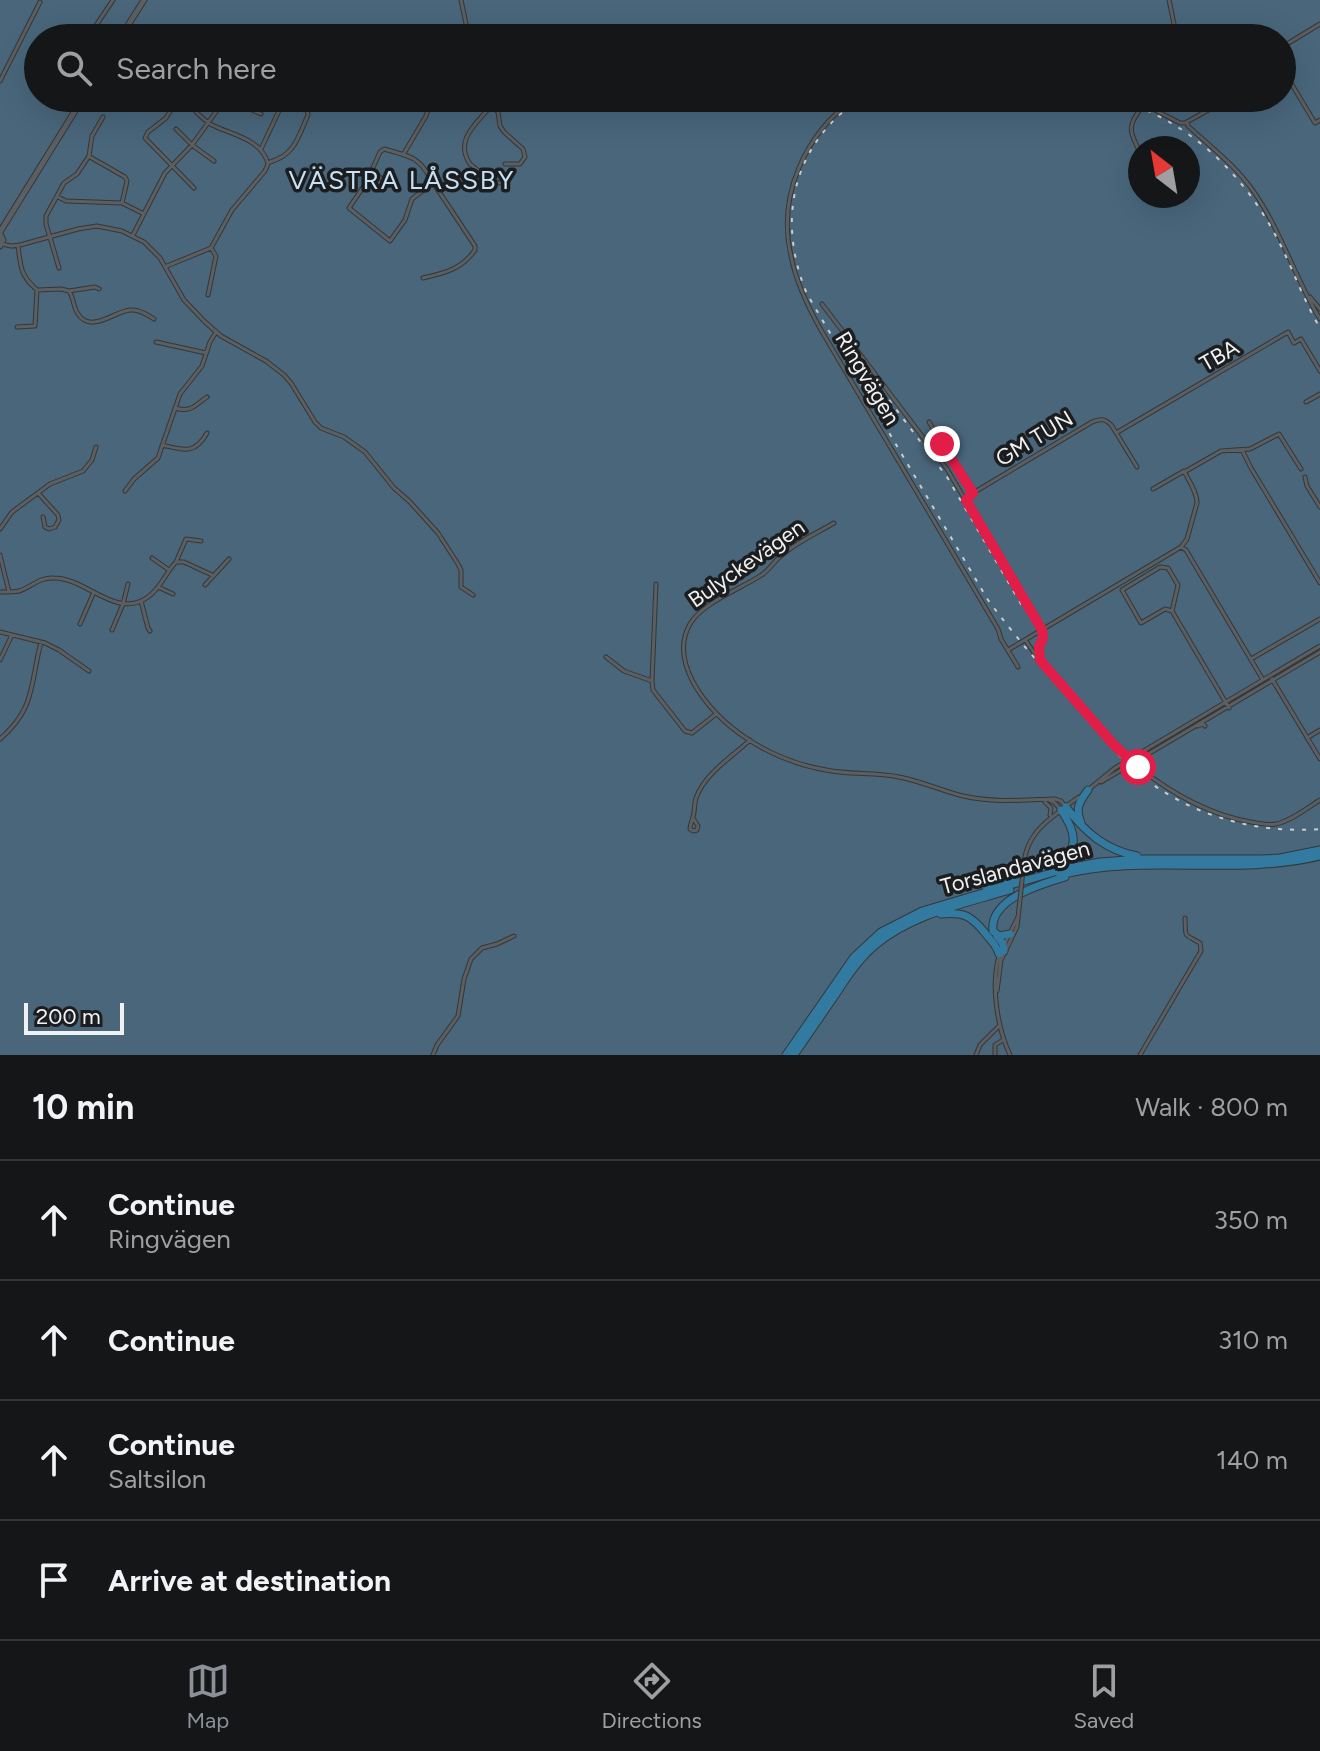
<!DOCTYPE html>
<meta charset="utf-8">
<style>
:root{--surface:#141617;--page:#212324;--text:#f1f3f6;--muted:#9d9fa1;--line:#333536;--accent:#8c9099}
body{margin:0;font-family:Figtree,sans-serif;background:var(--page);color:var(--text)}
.compass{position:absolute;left:1128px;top:136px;width:72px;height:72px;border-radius:50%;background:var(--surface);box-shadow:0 8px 32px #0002;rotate:329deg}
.scale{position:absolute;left:24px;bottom:20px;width:100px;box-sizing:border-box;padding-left:8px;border:4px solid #eff1f2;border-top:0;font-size:22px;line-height:28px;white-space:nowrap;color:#eff1f2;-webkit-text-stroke:6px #1b1d1f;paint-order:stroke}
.stop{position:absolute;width:24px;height:24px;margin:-18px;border:6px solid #e11d48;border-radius:50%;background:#fff}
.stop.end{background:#e11d48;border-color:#fff;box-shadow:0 2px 8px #0008}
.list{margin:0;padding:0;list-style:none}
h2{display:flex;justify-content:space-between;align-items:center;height:104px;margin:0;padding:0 32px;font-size:34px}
h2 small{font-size:26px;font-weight:400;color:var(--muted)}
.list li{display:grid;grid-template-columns:52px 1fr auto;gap:24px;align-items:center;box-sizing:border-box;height:120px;padding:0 32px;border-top:2px solid var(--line)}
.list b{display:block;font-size:30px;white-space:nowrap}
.list p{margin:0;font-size:26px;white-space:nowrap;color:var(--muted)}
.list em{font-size:26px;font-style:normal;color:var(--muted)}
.icon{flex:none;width:44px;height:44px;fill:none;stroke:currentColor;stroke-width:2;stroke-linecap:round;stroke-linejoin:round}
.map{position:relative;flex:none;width:1320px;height:1055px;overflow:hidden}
.search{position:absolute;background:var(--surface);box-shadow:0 8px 32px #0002;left:24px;right:24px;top:24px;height:88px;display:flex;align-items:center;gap:20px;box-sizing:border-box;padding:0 28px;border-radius:44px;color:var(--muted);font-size:30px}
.sheet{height:584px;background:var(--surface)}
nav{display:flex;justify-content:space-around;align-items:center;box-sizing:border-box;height:112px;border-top:2px solid var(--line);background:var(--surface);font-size:22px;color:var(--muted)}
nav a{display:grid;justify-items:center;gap:4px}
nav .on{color:var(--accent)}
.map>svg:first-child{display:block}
.water{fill:#49667b;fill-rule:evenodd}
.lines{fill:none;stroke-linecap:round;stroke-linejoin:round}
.minor-casing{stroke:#353738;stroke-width:5}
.tertiary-casing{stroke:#353738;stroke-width:7}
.primary-casing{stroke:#353738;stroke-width:9}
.minor{stroke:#5c5f61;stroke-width:3}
.tertiary{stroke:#5c5f61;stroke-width:5}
.primary{stroke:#337aa1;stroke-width:7}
.rail{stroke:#cbcdce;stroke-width:2;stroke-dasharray:4 8;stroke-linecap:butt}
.minor-bridge-casing{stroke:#353738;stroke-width:5;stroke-linecap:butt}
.minor-bridge{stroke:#5c5f61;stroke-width:3}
.route{stroke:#e11d48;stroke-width:10}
.labels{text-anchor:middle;stroke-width:7;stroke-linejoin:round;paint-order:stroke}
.street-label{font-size:22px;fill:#eff1f2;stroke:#1b1d1f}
.quarter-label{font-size:26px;letter-spacing:2px;fill:#c6e1f5;stroke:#1b1d1f}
</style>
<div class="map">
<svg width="1320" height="1055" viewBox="0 0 1320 1055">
<rect width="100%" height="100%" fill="#1b1d1f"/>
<path class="water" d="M 0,0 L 1320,0 L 1320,1055 L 0,1055 ZM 38,38 L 1282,38 L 1282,98 L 38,98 ZM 1140,148 L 1188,148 L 1188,196 L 1140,196 Z"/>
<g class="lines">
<g class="minor-casing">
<path id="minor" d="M 461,0 L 469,38
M 1169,0 L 1177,38
M 92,38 L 91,33 L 113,0
M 161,38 L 167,31 L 181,38
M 1282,47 L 1320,24
M 1282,68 L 1315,123 L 1320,120
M 0,81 L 40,2
M 178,98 L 166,118 L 148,132 L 145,138 L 194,188
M 225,98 L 261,114
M 484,98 L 498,112 L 500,126 L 504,132 L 523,149 L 525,157 L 520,164 L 505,164
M 855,98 C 805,134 777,195 791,256 C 796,282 808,307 821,330 L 998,629 L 1001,639 L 1018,667
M 1124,98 L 1149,107 L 1180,123 L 1185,123 L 1230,98
M 491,106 C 476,124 454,140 470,164 L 492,182 L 501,183
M 1137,114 C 1126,130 1133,136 1140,153
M 1187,123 L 1188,126 C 1211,147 1236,166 1254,192 C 1281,231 1295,278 1320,319
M 176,129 L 192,145 L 214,161
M 261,149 L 285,98
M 403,155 L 426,116 L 432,98
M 90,157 L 125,177 L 127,181 L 122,203 L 144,214
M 270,162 C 295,155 298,137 308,115 L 307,110 L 294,98
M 372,171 L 389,185
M 58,197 L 66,201 L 122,203
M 133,235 L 165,173 L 192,145 L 226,98
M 2,244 L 11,246 L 20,245 L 78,229 L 97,226 L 122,231 L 144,242 L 160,258 L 184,300 L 205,322 L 221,336 L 266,361 L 284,375 L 291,383 L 315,422 L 321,428 L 344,437 L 365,452 L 394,488 L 409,501 L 438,533 L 458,564 L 461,570 L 461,587 L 473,595
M 18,246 C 21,268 20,275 37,290 L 61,289 L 69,291 C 74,298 73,307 78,314 C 91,334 115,311 130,310 C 139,309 147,314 154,319
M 167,266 L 211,248 L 232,210 L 265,171 L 268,164 C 262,139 232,135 212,125 C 202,119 192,108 185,98
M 59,268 L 46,224 L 46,216 L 64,183 L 77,174 L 89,156 L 92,136 L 103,117
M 423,278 C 445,273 462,269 475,250 L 475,246 L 430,178 L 425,189 L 412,199 L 405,220 L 390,241 L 349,208 L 366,183 L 380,152 L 384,149 C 407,156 418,155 430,178
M 69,291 L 95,287 L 99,289
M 208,295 L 216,256 L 211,248
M 1310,297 L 1320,309
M 822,304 L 947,469 L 1042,630
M 17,327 L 35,326 L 37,290
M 156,342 L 206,353
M 1306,402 L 1320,394
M 175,408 C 191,413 195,405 207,397
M 929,422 L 973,493 L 966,500
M 1116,433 L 1288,332 L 1294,343 L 1301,339 L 1320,371
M 162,445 C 183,450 195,455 207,433
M 1242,450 L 1251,468 L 1320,583
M 1186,471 L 1221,451 L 1250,449 L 1279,434 L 1301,469
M 1305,477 L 1307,486 L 1320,507
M 125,491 L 134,479 L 158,458 L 180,394 L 202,366 L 210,342 L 216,332
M 973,493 L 1092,422 C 1101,418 1106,419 1112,426 L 1137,467
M 39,494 L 58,515 L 59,520 L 55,527 L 49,529 L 45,527 L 43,517
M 834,523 C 817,533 797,542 782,555 C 774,561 769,571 760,576 C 740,589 702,603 690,624 C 679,643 683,663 693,682 C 719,729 773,761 826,770 C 850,775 875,772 899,777 C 921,781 942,791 963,796 C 994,803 1024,800 1055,799 L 1061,801 L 1066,807
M 0,529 L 12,512 L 50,484 L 83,471 L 92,460 L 96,447
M 1181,547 L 1186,550 L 1263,680
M 0,555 L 9,592
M 152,558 L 169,570
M 176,562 L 186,539 L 201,541
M 656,584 L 652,681 L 653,690 L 685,731 L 692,733 L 716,714
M 205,585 L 229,559
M 158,587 L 173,594
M 0,592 C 6,592 13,592 19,591 C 32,587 39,577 54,578 C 87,578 116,620 148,597 C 161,588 166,572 176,562 L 184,562 L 212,575
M 141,601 L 148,628 L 150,631
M 1172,611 L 1165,609 L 1141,623 L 1122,590 L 1160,567 L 1168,568 L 1178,585 L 1172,611 L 1229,708
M 80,624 L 94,592
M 112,630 L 123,604 L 128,584
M 0,632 L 45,643 L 59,650 L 89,671
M 1026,641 L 1037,657 L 1122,753
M 1008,650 L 1181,547 L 1187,539 L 1197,503 C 1197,492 1189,481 1184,471 L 1153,489
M 606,657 L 624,671 L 652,681
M 1251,659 L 1320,619
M 0,660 L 12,635
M 1040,660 L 1039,647 L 1043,638 L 1041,631
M 1272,679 L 1320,759
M 1198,726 L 1203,724 L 1205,726
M 1307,738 L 1320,730
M 0,739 C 36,708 30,684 41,642
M 1138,767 C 1171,793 1209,815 1251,822 C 1259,823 1268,826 1276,824 C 1291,821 1307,808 1320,800
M 1101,782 L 1320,652
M 1088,790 L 1115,768 L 1320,646
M 1049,800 L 1055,803 L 1061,810
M 1045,802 L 1051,808 L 1050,815
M 1066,806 L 1079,797
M 693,818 L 698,826 L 697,830 L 693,831 L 690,829 C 690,825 692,821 693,817 C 695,811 694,804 696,798 C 705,773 732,757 750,740
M 1024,861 C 1028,837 1041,825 1060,811
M 1005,943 L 1018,917
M 1000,953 C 990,983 997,1027 1010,1055
M 997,991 L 1001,960 L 1017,927 L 1019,909
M 433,1055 L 437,1045 L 458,1016 L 464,979 L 471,959 L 482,948 L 497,944 L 514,936
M 976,1055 L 980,1045 L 1000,1025
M 995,1055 L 995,1045 L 1003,1040
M 1140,1055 L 1201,951 L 1200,943 C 1183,933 1186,939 1185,918"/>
</g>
<g class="tertiary-casing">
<path id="tertiary" d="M 120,38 L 144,0
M 0,232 L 83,98
M 0,234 L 3,240 L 0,246"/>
</g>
<g class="primary-casing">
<path id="primary" d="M 1066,807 C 1085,832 1105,850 1137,856
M 1081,823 C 1075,809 1079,802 1088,790
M 1060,875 C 1145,853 1234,877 1320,856
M 986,887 C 1000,882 1015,877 1029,872 C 1066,860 1089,850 1061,810
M 941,914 C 963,912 971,915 985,933 C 991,941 996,944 999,954
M 1010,934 L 999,936 L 993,931 C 989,899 1041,884 1065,877
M 997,936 L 1003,944 L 1004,951
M 786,1055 L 854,957 L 881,932 L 922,911 L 1068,868 L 1100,862 L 1140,859 L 1261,859 L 1280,858 L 1320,850
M 794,1055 C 808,1035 822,1014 836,994 C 847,977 858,960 874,946 C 912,914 963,904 1010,890"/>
</g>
<use href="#minor" class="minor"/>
<use href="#tertiary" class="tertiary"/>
<use href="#primary" class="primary"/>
<path class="rail" d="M 861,98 C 792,144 776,220 807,294 L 988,600 C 1014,635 1042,667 1071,700 C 1092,724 1112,751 1137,772 C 1187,815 1255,834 1320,829
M 1113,98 C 1189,120 1245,174 1280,244 C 1294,272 1304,301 1320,328
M 853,352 L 947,477 L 1025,611"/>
<g class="minor-bridge-casing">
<path id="minor-bridge" d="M 1137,114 L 1146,101
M 1122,753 L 1138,767
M 1019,909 L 1024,861"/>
</g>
<use href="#minor-bridge" class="minor-bridge"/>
</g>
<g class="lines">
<path class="route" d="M 942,444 L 973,493 L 966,500 L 1042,630 L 1043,638 L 1039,647 L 1040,660 L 1114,745 L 1138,767"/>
</g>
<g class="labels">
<g class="street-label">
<text transform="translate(1219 355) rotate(-30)" y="8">TBA</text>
<text transform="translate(868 378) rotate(59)" y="8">Ringvägen</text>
<text transform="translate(1034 438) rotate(-31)" y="8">GM TUN</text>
<text transform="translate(746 563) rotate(-35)" y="8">Bulyckevägen</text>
<text transform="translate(1015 867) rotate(-15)" y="8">Torslandavägen</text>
</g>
<g class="quarter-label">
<text x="402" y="189">VÄSTRA LÅSSBY</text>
</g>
</g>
</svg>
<svg class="compass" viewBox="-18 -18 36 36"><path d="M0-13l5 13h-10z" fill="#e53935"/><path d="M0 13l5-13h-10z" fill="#9d9fa1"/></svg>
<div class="scale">200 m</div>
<div class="stop" style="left:1138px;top:767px"></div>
<div class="stop end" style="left:942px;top:444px"></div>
<div class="search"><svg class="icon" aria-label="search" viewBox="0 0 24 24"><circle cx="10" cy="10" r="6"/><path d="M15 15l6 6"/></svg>Search here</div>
</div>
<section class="sheet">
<h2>10 min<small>Walk · 800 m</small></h2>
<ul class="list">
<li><svg class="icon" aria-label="ahead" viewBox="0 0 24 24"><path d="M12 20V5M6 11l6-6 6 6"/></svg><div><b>Continue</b><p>Ringvägen</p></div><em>350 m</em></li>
<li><svg class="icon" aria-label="ahead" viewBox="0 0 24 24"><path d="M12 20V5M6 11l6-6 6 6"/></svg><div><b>Continue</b></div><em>310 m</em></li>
<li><svg class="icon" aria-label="ahead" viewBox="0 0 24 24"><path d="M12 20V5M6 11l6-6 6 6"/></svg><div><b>Continue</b><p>Saltsilon</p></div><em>140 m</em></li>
<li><svg class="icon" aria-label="arrive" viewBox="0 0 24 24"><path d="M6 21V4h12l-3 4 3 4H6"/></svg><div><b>Arrive at destination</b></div></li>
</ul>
</section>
<nav>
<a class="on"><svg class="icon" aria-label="map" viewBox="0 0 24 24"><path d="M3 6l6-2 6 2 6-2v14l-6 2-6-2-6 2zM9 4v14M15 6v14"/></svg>Map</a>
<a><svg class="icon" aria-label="directions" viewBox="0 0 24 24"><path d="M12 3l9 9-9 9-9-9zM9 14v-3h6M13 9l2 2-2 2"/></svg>Directions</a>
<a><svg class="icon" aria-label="saved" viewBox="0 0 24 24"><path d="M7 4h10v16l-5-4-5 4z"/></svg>Saved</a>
</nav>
